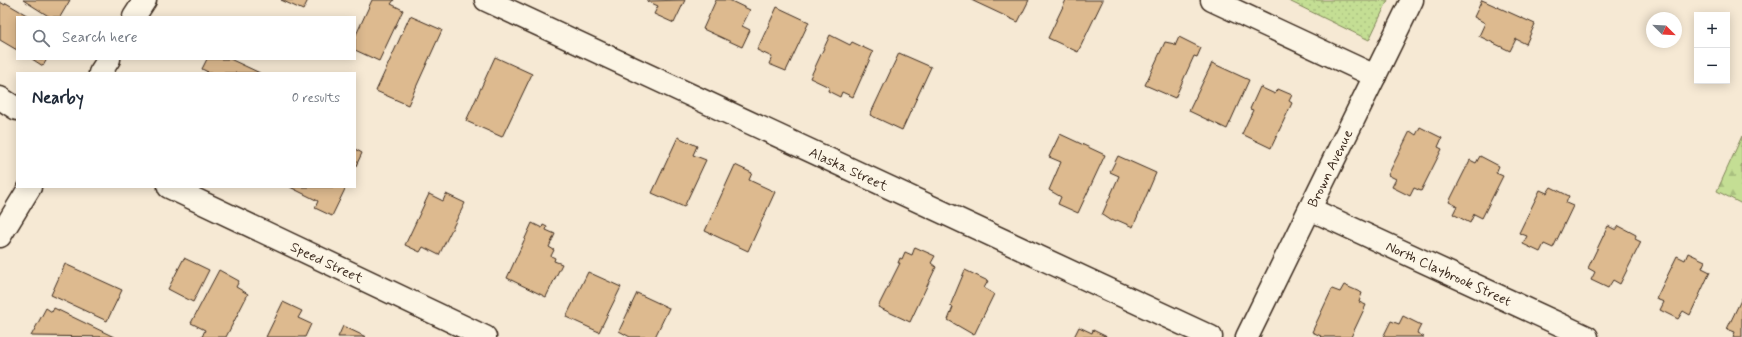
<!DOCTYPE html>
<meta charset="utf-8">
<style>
:root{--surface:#fff;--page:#f2f2f3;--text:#1f2937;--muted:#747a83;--line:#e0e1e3}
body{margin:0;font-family:Mynerve,sans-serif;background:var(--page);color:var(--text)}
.controls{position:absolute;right:12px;top:12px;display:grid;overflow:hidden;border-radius:0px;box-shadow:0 2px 10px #0003}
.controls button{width:36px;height:36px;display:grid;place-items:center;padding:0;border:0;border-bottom:1px solid var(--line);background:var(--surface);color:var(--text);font:20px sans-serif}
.compass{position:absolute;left:1646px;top:12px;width:36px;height:36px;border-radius:50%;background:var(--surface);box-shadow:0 2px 10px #0003;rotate:114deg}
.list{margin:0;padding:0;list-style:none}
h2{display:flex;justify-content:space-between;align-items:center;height:52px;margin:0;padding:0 16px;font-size:17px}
h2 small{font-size:13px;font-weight:400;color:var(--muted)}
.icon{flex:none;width:22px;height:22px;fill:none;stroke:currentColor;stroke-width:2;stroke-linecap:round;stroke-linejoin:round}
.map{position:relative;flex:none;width:1742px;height:337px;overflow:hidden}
.search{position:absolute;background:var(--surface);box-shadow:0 2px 10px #0003;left:16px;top:16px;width:340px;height:44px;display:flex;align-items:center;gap:10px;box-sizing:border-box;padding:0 14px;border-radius:0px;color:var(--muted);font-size:15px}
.panel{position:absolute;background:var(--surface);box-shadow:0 2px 10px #0003;left:16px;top:72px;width:340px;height:116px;border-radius:0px}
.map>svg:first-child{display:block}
.forest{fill:url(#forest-firs);stroke:#808459}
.park{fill:url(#park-dots);stroke:#808459}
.building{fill:#ddba8f;stroke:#3b2a1e}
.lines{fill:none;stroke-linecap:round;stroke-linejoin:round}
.minor-casing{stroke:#3b2a1e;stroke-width:25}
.tertiary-casing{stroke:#3b2a1e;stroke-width:25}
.minor{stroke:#fcf5e5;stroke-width:22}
.tertiary{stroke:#fcf5e5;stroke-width:22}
.labels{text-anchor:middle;stroke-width:4;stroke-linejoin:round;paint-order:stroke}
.street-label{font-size:14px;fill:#3b2a1e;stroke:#fcf5e5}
</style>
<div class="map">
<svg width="1742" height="337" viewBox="0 0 1742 337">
<defs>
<pattern id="forest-firs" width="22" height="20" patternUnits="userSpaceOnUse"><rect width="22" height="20" fill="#c4de94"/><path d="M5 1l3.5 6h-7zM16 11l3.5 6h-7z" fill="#a9bf7f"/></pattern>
<pattern id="park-dots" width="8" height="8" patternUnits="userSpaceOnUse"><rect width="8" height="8" fill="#c4de94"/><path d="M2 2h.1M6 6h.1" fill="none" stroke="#a9bf7f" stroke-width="1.8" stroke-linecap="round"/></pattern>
</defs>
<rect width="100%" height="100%" fill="#f6e9d4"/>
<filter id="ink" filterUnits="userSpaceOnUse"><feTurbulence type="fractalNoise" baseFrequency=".025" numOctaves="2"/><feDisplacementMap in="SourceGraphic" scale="8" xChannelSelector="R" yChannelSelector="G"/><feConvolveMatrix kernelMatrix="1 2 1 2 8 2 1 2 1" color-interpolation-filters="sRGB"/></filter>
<g filter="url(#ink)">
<path class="forest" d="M 1742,136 L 1742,204 L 1717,191 Z"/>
<path class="park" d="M 1287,0 L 1388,0 L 1369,40 Z"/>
<path class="building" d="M 23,0 L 70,0 L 60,17 L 50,17 Z
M 281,0 L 308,0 L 303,10 Z
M 372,0 L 394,0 L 391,4 L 403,10 L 379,61 L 355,50 L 355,37 Z
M 685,0 L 674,23 L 654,14 L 658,6 L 647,1 Z
M 716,0 L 729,0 L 750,10 L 742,26 L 750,30 L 742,47 L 703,29 Z
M 971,0 L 1029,0 L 1018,22 Z
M 1066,0 L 1103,0 L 1078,52 L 1048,38 Z
M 1482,0 L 1535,24 L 1526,44 L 1516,39 L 1510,51 L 1479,36 L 1485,23 L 1474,17 Z
M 0,2 L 5,5 L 6,3 L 30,17 L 17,17 L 17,50 L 0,40 Z
M 777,7 L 809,22 L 786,71 L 769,64 L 772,57 L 757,50 Z
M 410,16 L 442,30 L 408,105 L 376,91 Z
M 830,35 L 850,45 L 852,42 L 873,52 L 853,97 L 842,92 L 840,97 L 828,91 L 829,87 L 810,78 Z
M 1179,37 L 1201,48 L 1197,57 L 1194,56 L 1175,98 L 1145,85 L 1165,42 L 1175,44 L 1175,46 Z
M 899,53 L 931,67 L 902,130 L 870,115 Z
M 495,57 L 532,74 L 502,137 L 466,121 Z
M 32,59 L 47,59 L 43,66 Z
M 207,59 L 230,59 L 260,73 L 206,73 L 208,72 L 202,69 Z
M 1212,63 L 1249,80 L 1227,129 L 1189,111 Z
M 1260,87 L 1275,94 L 1278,89 L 1292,95 L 1289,101 L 1292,103 L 1271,148 L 1242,134 L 1253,110 L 1250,109 Z
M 1420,127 L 1442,138 L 1438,147 L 1442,149 L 1421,191 L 1414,188 L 1410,196 L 1392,187 L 1396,179 L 1388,175 L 1410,131 L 1416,135 Z
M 1060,134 L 1105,155 L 1078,213 L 1058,204 L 1061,197 L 1049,190 L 1061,162 L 1049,157 Z
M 678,137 L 697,146 L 693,155 L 706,160 L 684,207 L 652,193 Z
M 355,149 L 362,153 L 355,168 Z
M 1118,156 L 1156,173 L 1133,227 L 1117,220 L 1116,222 L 1112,220 L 1111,221 L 1102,215 L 1119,176 L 1110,172 Z
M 1480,156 L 1499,166 L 1496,173 L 1503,176 L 1482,218 L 1474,214 L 1470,223 L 1453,214 L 1457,206 L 1449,202 L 1470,160 L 1476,163 Z
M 735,165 L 752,173 L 749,180 L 775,192 L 748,251 L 705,231 Z
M 290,187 L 346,187 L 332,216 L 315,208 L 318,201 Z
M 1551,187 L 1569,196 L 1566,203 L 1573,206 L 1553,248 L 1544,244 L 1540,252 L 1523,244 L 1527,236 L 1519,233 L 1540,190 L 1547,193 Z
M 429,194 L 443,201 L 446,194 L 465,203 L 439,255 L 423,247 L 420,252 L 405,245 Z
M 532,223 L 542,228 L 543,225 L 547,227 L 546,230 L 555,234 L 549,247 L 554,250 L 551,256 L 555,258 L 554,261 L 562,264 L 546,297 L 507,278 Z
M 1608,226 L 1616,230 L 1619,226 L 1636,235 L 1635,239 L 1641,242 L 1620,284 L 1613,280 L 1608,288 L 1591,280 L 1595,272 L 1588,268 Z
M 915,247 L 935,256 L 931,263 L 936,267 L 910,322 L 878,307 L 900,263 L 898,263 L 900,258 L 902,259 L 905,252 L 912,255 Z
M 1688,253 L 1705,261 L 1702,268 L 1710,272 L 1690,315 L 1683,311 L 1678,319 L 1660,310 L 1664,302 L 1656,299 L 1677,256 L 1685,260 Z
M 184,258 L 209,270 L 193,302 L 168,289 Z
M 65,264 L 122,290 L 107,321 L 51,295 Z
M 219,270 L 239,281 L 236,287 L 248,294 L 226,337 L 202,337 L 205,330 L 191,323 Z
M 965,270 L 988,281 L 984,288 L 994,294 L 974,335 L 948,320 L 953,307 L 950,306 Z
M 588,272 L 621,287 L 599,332 L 566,317 Z
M 1344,285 L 1362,293 L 1359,302 L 1366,305 L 1351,337 L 1320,337 L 1321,336 L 1312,332 L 1332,289 L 1340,292 Z
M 637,293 L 669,308 L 655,337 L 630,337 L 619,331 Z
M 1742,298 L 1742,337 L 1733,337 L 1735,332 L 1727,329 Z
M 283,302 L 302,311 L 298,318 L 311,324 L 305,337 L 266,337 Z
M 46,308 L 52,312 L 54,308 L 114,337 L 31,336 Z
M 1403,316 L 1421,325 L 1417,333 L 1424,337 L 1383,337 L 1391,321 L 1399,324 Z
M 343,326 L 366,337 L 338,337 Z
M 1079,327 L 1092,333 L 1093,330 L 1107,337 L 1074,337 Z"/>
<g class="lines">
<g class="minor-casing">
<g id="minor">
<path id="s1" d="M 486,0 L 1211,337"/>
<path d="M 1212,0 L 1375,76"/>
<path d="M 0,98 L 17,109"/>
<path id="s2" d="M 169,187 L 485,337"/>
<path id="s3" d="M 1310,209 L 1587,337"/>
<path id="s4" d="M 1247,337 L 1412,0"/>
</g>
</g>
<g class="tertiary-casing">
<path id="tertiary" d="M 134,17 L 145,0
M 100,73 L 109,59
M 0,236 L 30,187"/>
</g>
<use href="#minor" class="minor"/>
<use href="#tertiary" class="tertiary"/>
</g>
</g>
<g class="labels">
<g class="street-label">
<text dy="5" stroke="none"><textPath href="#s1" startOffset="400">Alaska Street</textPath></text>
<text dy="5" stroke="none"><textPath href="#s4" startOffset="188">Brown Avenue</textPath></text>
<text dy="5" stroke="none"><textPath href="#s2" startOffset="175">Speed Street</textPath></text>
<text dy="5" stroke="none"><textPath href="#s3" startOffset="153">North Claybrook Street</textPath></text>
</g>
</g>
</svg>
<div class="controls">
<button>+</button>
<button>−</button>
</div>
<svg class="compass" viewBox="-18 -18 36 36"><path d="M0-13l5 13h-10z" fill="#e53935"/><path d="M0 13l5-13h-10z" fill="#747a83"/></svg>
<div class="search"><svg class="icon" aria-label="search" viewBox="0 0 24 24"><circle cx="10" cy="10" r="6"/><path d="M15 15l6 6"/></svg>Search here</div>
<section class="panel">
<h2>Nearby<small>0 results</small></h2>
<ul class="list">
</ul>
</section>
</div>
